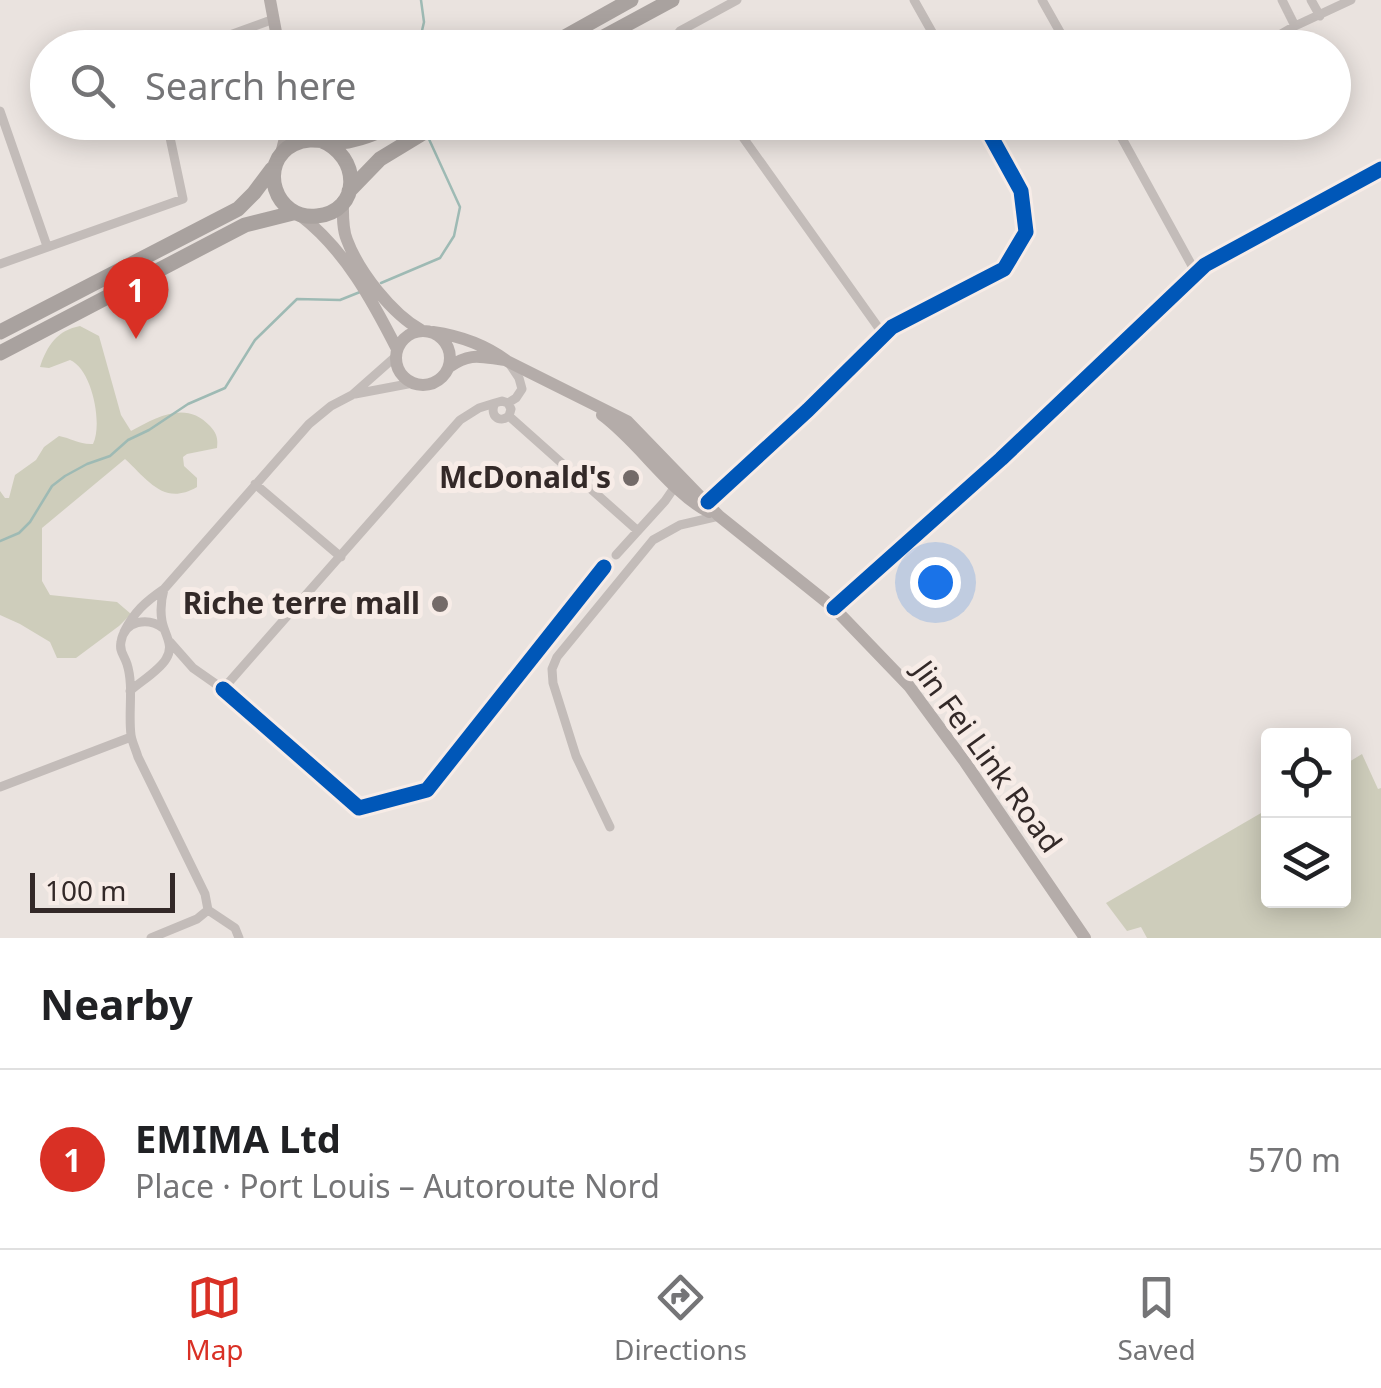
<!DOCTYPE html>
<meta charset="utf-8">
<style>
:root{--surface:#fff;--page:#f6f6f6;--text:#202124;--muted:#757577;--line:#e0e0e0;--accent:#d93025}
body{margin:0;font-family:"Noto Sans",sans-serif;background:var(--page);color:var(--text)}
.controls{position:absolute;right:30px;bottom:30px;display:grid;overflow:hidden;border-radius:10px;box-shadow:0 5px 25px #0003}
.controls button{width:90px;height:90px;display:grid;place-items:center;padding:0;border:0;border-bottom:2px solid var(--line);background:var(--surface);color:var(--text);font:50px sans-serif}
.scale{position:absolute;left:30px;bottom:25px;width:145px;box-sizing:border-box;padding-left:10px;border:5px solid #332928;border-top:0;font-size:28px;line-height:35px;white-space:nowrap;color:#332928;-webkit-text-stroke:8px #f7ece7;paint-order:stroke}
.you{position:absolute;left:935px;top:582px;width:35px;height:35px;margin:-25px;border:8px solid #fff;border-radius:50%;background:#1a73e8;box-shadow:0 0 0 15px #1a73e833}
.badge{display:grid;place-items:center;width:65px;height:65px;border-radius:50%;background:var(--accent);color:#fff;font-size:32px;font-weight:700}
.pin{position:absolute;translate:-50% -82px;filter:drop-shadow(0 2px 5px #0008)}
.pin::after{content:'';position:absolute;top:52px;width:35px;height:30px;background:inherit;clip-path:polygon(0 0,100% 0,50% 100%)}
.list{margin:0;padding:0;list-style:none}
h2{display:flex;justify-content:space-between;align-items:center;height:130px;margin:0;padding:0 40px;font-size:42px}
h2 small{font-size:32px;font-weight:400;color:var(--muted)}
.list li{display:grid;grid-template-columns:65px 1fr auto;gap:30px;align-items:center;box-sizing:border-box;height:180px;padding:0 40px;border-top:2px solid var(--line)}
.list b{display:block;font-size:38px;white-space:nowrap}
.list p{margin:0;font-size:32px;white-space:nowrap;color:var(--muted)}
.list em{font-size:32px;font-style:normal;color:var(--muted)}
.icon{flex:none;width:55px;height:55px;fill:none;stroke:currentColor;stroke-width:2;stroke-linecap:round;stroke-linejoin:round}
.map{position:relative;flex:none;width:1381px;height:938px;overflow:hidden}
.search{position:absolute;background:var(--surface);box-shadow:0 5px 25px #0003;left:30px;right:30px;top:30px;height:110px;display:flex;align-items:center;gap:25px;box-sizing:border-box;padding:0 35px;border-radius:55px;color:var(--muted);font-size:38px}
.sheet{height:310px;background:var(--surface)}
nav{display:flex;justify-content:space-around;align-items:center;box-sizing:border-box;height:140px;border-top:2px solid var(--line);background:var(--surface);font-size:28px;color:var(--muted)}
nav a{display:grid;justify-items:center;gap:5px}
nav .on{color:var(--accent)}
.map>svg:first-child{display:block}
.green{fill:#cecdbb}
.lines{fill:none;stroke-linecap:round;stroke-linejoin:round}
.stream{stroke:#9ebab4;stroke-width:2.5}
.street{stroke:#c3bcb9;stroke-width:9}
.secondary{stroke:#b4aca9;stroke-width:12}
.highway{stroke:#a9a29f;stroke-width:15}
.cycleway-casing{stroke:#f7ece7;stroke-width:21}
.cycleway{stroke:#0057b8;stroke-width:15}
.poi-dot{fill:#736a68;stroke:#f7ece7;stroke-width:4}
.labels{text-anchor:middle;stroke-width:10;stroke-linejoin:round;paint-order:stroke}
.poi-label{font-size:30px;font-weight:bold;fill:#332928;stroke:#f7ece7;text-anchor:end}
.street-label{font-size:30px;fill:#332928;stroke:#f7ece7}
</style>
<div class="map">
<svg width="1381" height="938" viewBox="0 0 1381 938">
<rect width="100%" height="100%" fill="#eae3df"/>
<path class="green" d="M 80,326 L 99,336 L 121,415 L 131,431 C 157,417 186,400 210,426 C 217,434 218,438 217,448 L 187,454 L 183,457 L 184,466 L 197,478 L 197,487 C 164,506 149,481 125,459 L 42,528 L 42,581 L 50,595 L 117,602 L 131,614 L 119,626 L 76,658 L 57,658 L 50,642 L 20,624 L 0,615 L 0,491 L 5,498 L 9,498 L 15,475 L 36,460 L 44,447 L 59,436 C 71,438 80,445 93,444 C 103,424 92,369 70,360 L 49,368 L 40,367 C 47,345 58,330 80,326 Z
M 1362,754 L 1378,789 L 1381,788 L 1381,938 L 1147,938 L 1141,927 L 1127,931 L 1106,903 L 1268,809 L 1268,901 L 1344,901 L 1344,765 Z"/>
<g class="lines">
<path class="stream" d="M 418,48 L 424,22 L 421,0
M 381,283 L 440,258 L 454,236 L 460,207 L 428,137
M 0,541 L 19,533 L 30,522 L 52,486 L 65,476 L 87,464 L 110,456 L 128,440 L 149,430 L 188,404 L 225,388 L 255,340 L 297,299 L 340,300 L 360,292"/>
<path class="street" d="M 914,0 L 941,48
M 1042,0 L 1069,48
M 1282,0 L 1295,26
M 1311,0 L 1320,16
M 194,48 L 274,19
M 679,48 L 676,36 L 680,31 L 737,0
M 1257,48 L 1295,26 L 1351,0
M 0,111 L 47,246
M 732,122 L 883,334
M 1113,122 L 1196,273
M 0,264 L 183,199 L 168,128
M 509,363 L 519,378 L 522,389 L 516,398 L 508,403 L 502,401 L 495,403 C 489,415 499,424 509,416
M 355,394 L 413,383
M 508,403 L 511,409 L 509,416 L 638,531
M 255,484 L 341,557
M 708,502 L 808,410 L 892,327 L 1004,269 L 1026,232 L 1021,191 L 983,122
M 616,555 L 665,501 L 676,485
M 834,608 L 1001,459 L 1205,265 L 1381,169
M 163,628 C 148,617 124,620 121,642 C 119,651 124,655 127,664 C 134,686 128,712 131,735 C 132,742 136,750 138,757 L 205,894 L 208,910 L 235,928 L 239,938
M 124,632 C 134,612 145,602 164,589 L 309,424 L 331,406 L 352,395 L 395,357
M 170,642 L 193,668 L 223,689 L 460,420 L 479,408 L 495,403
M 223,689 L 359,808 L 427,790 L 604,567
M 130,691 C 141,681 159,671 166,659 C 175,645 164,634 162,621 C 160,610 161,600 164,589
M 0,787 L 131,737
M 610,827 L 576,756 L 553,683 L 552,669 L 557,657 L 653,540 L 680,525 L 719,516
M 151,938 L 197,919 L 208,910"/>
<path class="secondary" d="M 270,0 L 279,48
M 281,154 L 289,122
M 343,201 C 343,214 342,228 347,240 C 359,272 392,314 421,330
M 301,216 C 345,250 372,300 397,349
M396 358a27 27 0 1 1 54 0a27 27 0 1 1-54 0Z
M 433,332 C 461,336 484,344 507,361 L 627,421 L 719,516 L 834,608 L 909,686 L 965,762 L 1085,938
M 449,367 C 471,352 480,357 505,360
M 602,415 C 639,442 671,493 709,512"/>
<path class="highway" d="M 545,48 L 631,0
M 583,48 L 672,0
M 320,140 C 362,156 361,212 317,216 C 275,221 256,163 294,144 C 311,135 330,144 348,141 C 366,138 382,130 399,122
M 349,191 L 380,159 L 441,122
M 0,332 L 238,209 L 254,193 L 272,169
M 0,353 L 245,225 L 293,213"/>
<g class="cycleway-casing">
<path id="cycleway" d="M 708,502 L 808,410 L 892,327 L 1004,269 L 1026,232 L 1021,191 L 983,122
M 834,608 L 1001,459 L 1205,265 L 1381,169
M 223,689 L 359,808 L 427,790 L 604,567"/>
</g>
<use href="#cycleway" class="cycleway"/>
</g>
<g class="poi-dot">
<circle cx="631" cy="478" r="10"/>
<circle cx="440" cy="604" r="10"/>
</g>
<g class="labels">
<g class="poi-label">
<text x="611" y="488">McDonald's</text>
<text x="420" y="614">Riche terre mall</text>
</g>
<g class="street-label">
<text transform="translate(987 757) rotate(54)" y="10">Jin Fei Link Road</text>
</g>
</g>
</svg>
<div class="controls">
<button><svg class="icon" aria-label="locate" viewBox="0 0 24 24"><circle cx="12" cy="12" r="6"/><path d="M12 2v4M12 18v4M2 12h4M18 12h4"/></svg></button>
<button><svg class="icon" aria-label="layers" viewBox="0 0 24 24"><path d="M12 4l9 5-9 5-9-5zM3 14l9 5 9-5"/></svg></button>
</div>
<div class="scale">100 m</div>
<div class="you"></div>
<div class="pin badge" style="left:136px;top:339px">1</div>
<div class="search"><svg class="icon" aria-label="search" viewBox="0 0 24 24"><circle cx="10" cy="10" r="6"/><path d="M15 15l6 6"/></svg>Search here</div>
</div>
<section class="sheet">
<h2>Nearby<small></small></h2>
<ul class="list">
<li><span class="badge">1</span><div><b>EMIMA Ltd</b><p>Place · Port Louis – Autoroute Nord</p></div><em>570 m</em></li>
</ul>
</section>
<nav>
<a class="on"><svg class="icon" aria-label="map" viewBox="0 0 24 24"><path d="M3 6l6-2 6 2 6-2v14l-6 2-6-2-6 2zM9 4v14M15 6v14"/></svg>Map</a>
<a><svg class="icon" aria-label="directions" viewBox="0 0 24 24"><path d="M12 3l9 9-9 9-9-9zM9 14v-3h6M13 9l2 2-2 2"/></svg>Directions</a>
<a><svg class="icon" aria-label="saved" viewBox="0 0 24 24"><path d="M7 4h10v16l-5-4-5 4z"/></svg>Saved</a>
</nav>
